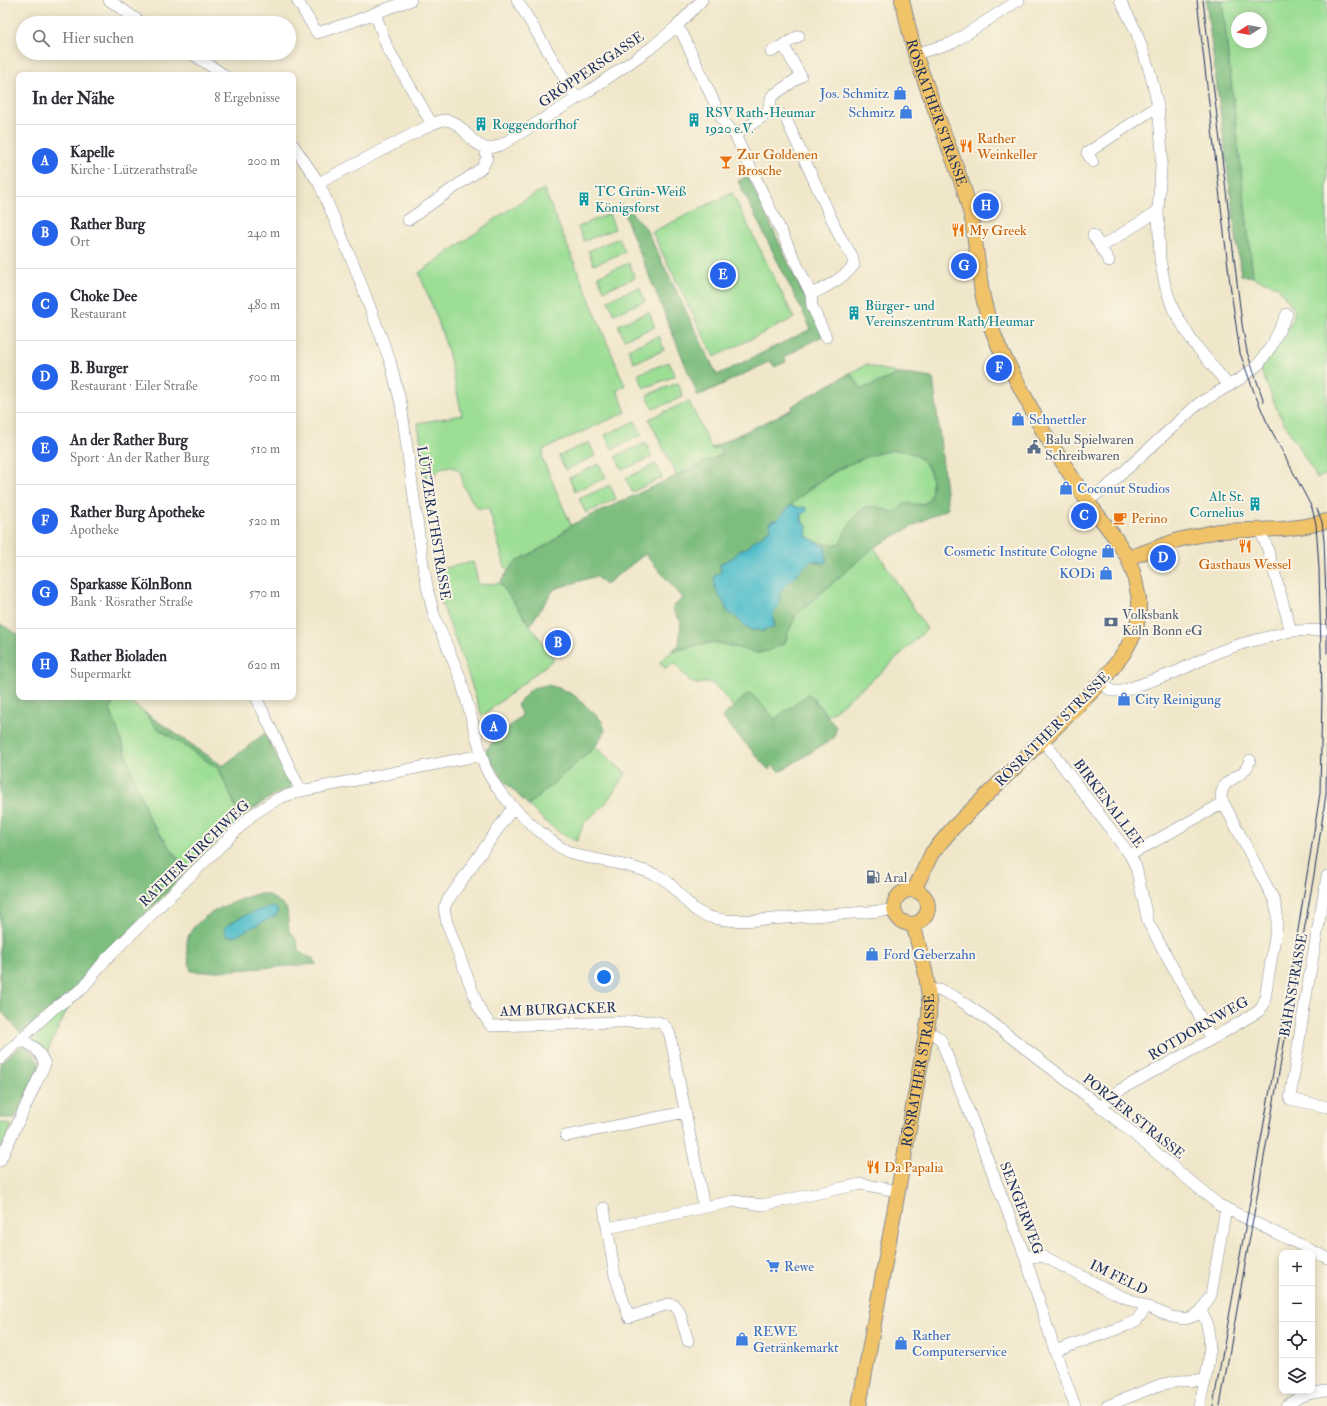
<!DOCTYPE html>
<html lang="de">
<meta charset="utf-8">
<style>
:root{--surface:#fff;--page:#f2f2f3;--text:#2b2b33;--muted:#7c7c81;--line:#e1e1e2;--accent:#2563eb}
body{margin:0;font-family:"IM FELL Double Pica",serif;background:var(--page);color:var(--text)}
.controls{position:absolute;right:12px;bottom:12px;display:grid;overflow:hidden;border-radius:8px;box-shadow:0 2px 10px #0003}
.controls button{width:36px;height:36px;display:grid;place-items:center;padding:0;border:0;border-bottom:1px solid var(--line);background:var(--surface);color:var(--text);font:20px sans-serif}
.compass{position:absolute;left:1231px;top:12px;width:36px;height:36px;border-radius:50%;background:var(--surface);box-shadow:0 2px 10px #0003;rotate:259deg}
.you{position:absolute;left:604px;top:977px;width:14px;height:14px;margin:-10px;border:3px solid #fff;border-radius:50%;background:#1a73e8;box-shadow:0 0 0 6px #1a73e833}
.badge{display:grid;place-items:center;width:26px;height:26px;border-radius:50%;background:var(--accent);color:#fff;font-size:13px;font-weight:700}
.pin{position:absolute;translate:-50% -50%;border:2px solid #fff;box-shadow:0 1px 4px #0006}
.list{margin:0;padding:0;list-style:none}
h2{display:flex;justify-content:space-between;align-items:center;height:52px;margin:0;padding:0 16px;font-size:17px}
h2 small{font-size:13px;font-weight:400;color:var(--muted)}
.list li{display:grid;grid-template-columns:26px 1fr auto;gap:12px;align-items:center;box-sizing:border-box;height:72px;padding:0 16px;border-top:1px solid var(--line)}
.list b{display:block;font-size:15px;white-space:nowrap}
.list p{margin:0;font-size:13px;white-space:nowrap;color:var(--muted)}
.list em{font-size:13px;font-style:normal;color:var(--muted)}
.icon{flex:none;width:22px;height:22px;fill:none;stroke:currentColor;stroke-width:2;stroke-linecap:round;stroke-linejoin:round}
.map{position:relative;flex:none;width:1327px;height:1406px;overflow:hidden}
.search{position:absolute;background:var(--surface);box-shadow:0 2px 10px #0003;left:16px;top:16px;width:280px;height:44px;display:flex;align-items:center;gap:10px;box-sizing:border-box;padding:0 14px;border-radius:22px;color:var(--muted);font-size:15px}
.panel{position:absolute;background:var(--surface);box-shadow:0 2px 10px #0003;left:16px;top:72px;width:280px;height:628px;border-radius:8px}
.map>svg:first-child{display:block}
.green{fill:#9cde94;stroke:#5c8679;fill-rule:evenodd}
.forest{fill:#7dbd7e;stroke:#4c766e;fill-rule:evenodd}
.water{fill:#51beca;stroke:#367694}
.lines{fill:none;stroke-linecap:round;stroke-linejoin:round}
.minor-casing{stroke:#868b94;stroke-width:12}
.major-casing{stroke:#868b94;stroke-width:16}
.minor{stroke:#fff;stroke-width:11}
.major{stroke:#f1c369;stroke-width:14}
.tram{stroke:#1b2f5e;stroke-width:1}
.labels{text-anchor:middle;stroke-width:4;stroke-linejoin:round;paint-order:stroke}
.street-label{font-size:14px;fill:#1b2f5e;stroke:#fcf5e5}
.shop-label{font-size:14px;fill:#366cbe;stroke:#fcf5e5;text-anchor:start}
.culture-label{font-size:14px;fill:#0d838f;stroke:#fcf5e5;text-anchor:start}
.food-label{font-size:14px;fill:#c56008;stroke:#fcf5e5;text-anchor:start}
.service-label{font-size:14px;fill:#4e5e75;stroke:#fcf5e5;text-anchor:start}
</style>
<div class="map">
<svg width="1327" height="1406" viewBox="0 0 1327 1406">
<rect width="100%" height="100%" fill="#fcf5e5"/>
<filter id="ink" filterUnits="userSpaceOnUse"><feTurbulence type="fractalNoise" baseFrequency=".025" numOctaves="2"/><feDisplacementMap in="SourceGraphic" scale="8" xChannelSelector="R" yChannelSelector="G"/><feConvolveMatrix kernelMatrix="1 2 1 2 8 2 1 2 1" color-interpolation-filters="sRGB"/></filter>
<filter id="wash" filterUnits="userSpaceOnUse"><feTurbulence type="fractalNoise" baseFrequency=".012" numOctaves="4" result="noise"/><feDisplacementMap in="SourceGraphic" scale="16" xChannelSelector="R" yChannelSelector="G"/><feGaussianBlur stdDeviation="0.9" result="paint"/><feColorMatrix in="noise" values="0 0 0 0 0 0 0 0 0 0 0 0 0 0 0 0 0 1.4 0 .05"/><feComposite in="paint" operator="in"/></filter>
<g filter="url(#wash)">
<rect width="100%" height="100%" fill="#f0e7ca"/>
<path class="green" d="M 1222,0 L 1327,0 L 1327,474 L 1317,478 L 1279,414 L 1260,368 L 1292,321 L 1295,310 L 1278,287 L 1253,277 ZM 1237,18 L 1261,18 L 1261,42 L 1237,42 Z
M 544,189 L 625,386 L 617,390 L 626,412 L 544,449 L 542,458 L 571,525 L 552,542 L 515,563 L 508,571 L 505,567 L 489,509 C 486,508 482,509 479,508 C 473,508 467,489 462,484 C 466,462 433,460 434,483 L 427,484 L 418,423 L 462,415 L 448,351 L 437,318 L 419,273 L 511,208 Z
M 732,193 L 794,318 L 714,357 L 652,232 Z
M 609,214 L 615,229 L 584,241 L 578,227 Z
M 619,238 L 625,252 L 594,265 L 588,251 Z
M 629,263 L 635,278 L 604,290 L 598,276 Z
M 639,287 L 645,301 L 614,314 L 608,300 Z
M 649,312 L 655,327 L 624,339 L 618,325 Z
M 659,336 L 664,350 L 634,363 L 628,349 Z
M 669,362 L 675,376 L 644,388 L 638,374 Z
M 867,364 L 870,366 L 899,374 L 862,389 L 850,373 Z
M 678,383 L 683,397 L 653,409 L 647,395 Z
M 689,401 L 711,448 L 713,449 L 719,446 L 723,454 L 677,476 L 649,419 Z
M 635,421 L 642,435 L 612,449 L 605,435 Z
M 589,442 L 595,456 L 565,470 L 559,456 Z
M 646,443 L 652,457 L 622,470 L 616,456 Z
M 895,450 C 916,451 931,462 932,484 C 932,490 932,495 929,499 C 922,510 908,499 896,512 L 891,512 L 881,508 L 845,531 C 844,534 844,538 842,541 C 833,550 814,541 806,536 L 807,526 C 799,521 802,515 805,507 L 800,508 L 791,505 C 822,478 853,456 895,450 Z
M 599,464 L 606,478 L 575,491 L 569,478 Z
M 656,464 L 662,478 L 632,492 L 626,478 Z
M 610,485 L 616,499 L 586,513 L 579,499 Z
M 874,547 L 927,629 L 885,669 L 828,716 L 809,694 L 775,719 L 750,693 L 733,707 C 726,699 719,686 709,682 C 705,681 701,684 697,684 C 689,683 679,669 675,662 L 665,668 L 660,662 L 672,651 L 714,642 L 758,653 L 785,643 L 787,633 L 796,615 Z
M 473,562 L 479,585 L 500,583 L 554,659 L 482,716 L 467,671 L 440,599 L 435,570 Z
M 117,697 L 123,697 L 144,712 L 156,727 L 219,769 L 241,819 L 187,871 L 149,819 L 110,709 Z
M 595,747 L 626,773 L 605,804 L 584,823 L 577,841 C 557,834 543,819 528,805 Z
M 65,1005 L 68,1008 L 46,1054 L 27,1038 Z
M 0,1122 L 12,1125 L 0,1151 Z"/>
<path class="forest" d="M 1206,0 L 1222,0 L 1253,277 L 1241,275 Z
M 748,176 L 803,294 L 825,336 L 820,337 L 784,357 L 786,362 L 774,367 L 771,361 L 698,396 L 620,204 L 629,210 L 645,227 L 717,375 L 811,329 L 738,181 Z
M 850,373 L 862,389 L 899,374 L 911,375 L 933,378 L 948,509 L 930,517 L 874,547 L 796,615 L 788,633 L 785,643 L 767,651 L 758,653 L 714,642 L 672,651 L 679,645 L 681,622 L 672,608 L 683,598 L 645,554 L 605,585 L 596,576 L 554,589 L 530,625 L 500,583 L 514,563 L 552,542 L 571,525 L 723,454 L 719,447 L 713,449 L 711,448 L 793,409 L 792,406 ZM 895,450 C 915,451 931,461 932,483 C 932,489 932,495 928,501 C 923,508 913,502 905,504 C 901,505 899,509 896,512 C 886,512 878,504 868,507 C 860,508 848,525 845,532 C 843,536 843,540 839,543 C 835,545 828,544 823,544 L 825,547 L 826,561 L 822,563 L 811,560 L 787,583 L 780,591 L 777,609 L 772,613 L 774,624 L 773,628 L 765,629 L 764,631 L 759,629 L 753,631 L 741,623 L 734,615 L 728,613 L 726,607 L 715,587 L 719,573 L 721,572 L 720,564 L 734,557 L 738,552 L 749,546 L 752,542 L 759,539 L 771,529 L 769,523 L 777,520 L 791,505 L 810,488 L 838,469 L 867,457 L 883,452 Z
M 0,624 L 19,635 L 19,697 L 117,697 L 110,709 L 149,819 L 187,871 L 71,992 L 21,1033 L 0,1010 Z
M 547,685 L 559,688 L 574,695 L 602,721 L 605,731 L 595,747 L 528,805 L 504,781 L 485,751 L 503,731 L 507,729 L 522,715 L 517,705 L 532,688 Z
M 750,692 L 775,719 L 809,694 L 836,727 L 834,738 L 781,771 L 777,770 L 772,765 L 769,770 L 722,717 Z
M 144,712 L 223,766 L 265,733 L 292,788 C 272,794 256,806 241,819 L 219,769 L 156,727 Z
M 257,894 L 267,894 L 284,905 L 287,910 L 289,931 L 296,939 L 299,950 L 304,955 L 314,959 L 316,964 L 205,972 L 191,971 C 189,963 185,946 188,937 C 196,915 236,900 257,894 Z
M 23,1046 L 28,1046 L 39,1063 L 39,1069 L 15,1118 L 0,1118 L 0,1063 L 19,1047 Z"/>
<path class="water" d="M 791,505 L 800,508 L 805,507 L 807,509 L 807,511 L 802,514 C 801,520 802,524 807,526 L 806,536 L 825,547 L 826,561 L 826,562 L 822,563 L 811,560 L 784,587 L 779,595 L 779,606 L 773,613 L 774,624 L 773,628 L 765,629 L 762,632 L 759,629 L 753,631 L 741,623 L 734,615 L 728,613 C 724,599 711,589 715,575 L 721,572 L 720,564 L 734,557 L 738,552 L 749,546 L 752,542 L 763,536 L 765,532 L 771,529 L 769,523 L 771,523 L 771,521 L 777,520 Z
M 271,907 C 275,907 277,908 278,912 L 277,915 L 235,936 L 227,936 L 225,933 L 225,927 C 238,917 254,911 271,907 Z"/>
</g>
<g filter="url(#ink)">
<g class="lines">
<g class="minor-casing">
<path id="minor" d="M 109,0 L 142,23
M 297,0 L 317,33 L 352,22 L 375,13 L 387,47 L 432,124
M 517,0 L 577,99
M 1120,0 L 1136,31 L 1150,72 L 1158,106 L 1162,152 L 1158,211 L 1160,260 L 1165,285 L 1173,309 L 1192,341 L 1229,386
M 375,13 L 411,0
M 677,26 L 683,35 L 722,119 L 735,135 L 811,294 L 812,306 L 826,337
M 771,52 L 799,36
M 191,53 L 224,75
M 915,54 L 952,43 L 1019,0
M 767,114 L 772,96 L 801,76 L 783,45
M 735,135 L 767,114 L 777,112 L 785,117 L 839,235 L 852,256 L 854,265 C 845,277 824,289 811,294
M 293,145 L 319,183 L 354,265 L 390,361 L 401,404 L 423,564 L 428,591 L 434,615 L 460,677 L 485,767 C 497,793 517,812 539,831 C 549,839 561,850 574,854 C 581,857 588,857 595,859 C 615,863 637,867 656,875 C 674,882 681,900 697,911 C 712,922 740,921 759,920 L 894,910
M 1093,162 L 1087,153 L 1158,106
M 319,183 L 432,124 C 436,123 440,120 444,120 C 462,120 469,144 486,148 C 491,149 497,146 501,145 L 589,91 L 651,48 L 677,26 L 702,0
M 408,220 L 482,168 L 487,158 L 485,148
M 1093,235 L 1109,261
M 1101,247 L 1158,211
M 1087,501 L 1107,487 L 1198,404 L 1240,379 L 1258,365 L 1272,345 L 1287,314
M 1260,530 L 1267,547 L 1291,631
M 1101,683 L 1112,691 L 1122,691 L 1176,672 L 1218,652 L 1241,644 L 1291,631 L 1327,630
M 256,697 L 301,791
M 1043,740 L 1130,855 L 1136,867 L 1148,922 L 1212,1039
M 515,809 L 509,813 L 448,900 L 444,908 L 447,923 L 479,1008 L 491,1026 L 652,1021 C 663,1022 666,1025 670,1035 L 704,1207
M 1130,855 L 1223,803
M 1327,876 L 1304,1008 L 1290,1099 L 1327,1107
M 929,990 L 938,990 L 943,991 L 955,997 L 986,1018 L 1101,1107 L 1219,1205 L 1327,1258
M 926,1033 L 935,1035 L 941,1040 L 1025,1256 L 1055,1351 L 1075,1406
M 0,1059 L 53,1009 L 82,989 L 106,959 L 252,815 L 279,798 L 301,791 L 481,755
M 1101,1107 L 1118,1091 L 1212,1039 L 1259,1011 L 1264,1004 L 1277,925 L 1277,912 L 1274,900 L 1221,798 C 1221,775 1245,781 1250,760
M 566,1136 L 685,1112
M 0,1161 L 45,1064 C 39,1051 35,1045 20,1040
M 604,1208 L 615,1276 L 629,1317 L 668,1304 L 674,1305 L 680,1313 L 688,1341
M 608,1228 L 734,1201 L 763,1205 L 861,1184 L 898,1191
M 1025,1256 L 1045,1257 L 1116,1294 L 1172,1317 L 1185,1319 L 1194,1316 L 1201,1311
M 1055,1351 L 1125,1326 L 1137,1320 L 1146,1307
M 1107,1406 L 1159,1385 L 1179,1381 L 1205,1380
M 1199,1406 C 1206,1377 1218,1339 1201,1311 L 1211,1295 L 1226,1208
M 1286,1406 C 1301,1395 1308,1393 1327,1391"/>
</g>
<g class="major-casing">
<g id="major">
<path id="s1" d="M 902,0 L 915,54 L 964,189 L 972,219 L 982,293 L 989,322 L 999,347 L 1043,431 L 1087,501 L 1114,536 L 1128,558 L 1134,575 L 1139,599 L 1139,612 L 1136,631 L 1124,653 L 1101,683 L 953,828 L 932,853 L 914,890"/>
<path d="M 1128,558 L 1178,540 L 1218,531 L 1283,529 L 1306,526 L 1327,521"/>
<circle cx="911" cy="907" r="17"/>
<path id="s2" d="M 859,1406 L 898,1191 L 929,1017 C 931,985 921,954 913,924"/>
</g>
</g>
<use href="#minor" class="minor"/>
<use href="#major" class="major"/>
<path class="tram" d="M 1197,0 L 1230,284 L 1240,353 L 1254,392 L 1266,420 L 1312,508 L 1316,524 L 1319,568 L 1322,695 L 1320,793 L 1316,819 L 1291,973 L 1213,1406
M 1203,0 L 1242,324 L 1247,352 L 1264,402
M 1317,509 L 1322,522 L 1324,540 L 1327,628
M 1327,653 L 1327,634
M 1220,1406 L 1315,869 L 1326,794 L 1327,739"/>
</g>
</g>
<defs>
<g id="shop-bare" transform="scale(1.08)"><path d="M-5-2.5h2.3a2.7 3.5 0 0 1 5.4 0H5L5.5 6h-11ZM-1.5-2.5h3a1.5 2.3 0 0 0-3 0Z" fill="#3f7fe0" stroke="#fcf5e5" stroke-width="2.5" paint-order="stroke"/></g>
<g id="building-bare" transform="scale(1.08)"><path d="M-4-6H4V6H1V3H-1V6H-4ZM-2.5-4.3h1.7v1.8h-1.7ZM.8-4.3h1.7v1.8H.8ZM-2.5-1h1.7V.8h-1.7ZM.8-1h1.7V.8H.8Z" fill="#0f9aa8" stroke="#fcf5e5" stroke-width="2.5" paint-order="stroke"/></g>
<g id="restaurant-bare" transform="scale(1.08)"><path d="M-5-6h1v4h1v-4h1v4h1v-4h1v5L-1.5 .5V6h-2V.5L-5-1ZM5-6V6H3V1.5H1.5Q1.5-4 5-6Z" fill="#e8710a" stroke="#fcf5e5" stroke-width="2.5" paint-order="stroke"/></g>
<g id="bar-bare" transform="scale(1.08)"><path d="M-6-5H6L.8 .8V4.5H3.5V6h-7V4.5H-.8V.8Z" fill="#e8710a" stroke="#fcf5e5" stroke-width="2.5" paint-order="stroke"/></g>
<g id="civic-bare" transform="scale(1.08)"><path d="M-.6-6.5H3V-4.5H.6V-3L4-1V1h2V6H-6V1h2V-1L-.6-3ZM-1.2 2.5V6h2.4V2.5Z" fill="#5c6f8a" stroke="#fcf5e5" stroke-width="2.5" paint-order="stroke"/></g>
<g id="cafe-bare" transform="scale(1.08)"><path d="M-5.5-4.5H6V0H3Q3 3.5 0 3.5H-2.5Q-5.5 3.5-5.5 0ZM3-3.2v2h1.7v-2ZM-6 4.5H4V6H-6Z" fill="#e8710a" stroke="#fcf5e5" stroke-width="2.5" paint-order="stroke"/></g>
<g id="bank-bare" transform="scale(1.08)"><path d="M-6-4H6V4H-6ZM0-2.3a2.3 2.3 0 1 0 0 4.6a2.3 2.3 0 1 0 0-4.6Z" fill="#5c6f8a" stroke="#fcf5e5" stroke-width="2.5" paint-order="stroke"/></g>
<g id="fuel-bare" transform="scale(1.08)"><path d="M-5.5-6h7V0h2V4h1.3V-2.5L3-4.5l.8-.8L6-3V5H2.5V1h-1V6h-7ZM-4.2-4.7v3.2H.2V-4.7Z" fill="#5c6f8a" stroke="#fcf5e5" stroke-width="2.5" paint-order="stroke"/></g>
<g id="supermarket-bare" transform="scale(1.08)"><path d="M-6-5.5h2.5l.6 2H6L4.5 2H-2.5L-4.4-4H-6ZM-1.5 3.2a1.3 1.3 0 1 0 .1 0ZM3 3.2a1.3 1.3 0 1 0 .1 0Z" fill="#3f7fe0" stroke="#fcf5e5" stroke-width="2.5" paint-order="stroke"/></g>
</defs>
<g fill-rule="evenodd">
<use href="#shop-bare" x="900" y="93"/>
<use href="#shop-bare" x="906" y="112"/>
<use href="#building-bare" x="694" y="120"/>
<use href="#building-bare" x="481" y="124"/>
<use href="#restaurant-bare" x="966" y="146"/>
<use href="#bar-bare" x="726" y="162"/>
<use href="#building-bare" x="584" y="199"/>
<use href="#restaurant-bare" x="958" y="230"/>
<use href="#building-bare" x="854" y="313"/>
<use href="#shop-bare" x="1018" y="419"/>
<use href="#civic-bare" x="1034" y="447"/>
<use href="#shop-bare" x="1066" y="488"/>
<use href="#building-bare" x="1255" y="504"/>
<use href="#cafe-bare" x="1120" y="518"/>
<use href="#restaurant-bare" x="1245" y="546"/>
<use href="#shop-bare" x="1108" y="551"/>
<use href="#shop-bare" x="1106" y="573"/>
<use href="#bank-bare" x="1111" y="622"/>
<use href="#shop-bare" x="1124" y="699"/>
<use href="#fuel-bare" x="873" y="877"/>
<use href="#shop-bare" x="872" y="954"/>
<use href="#restaurant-bare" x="873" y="1167"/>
<use href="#supermarket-bare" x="773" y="1266"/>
<use href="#shop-bare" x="742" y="1339"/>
<use href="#shop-bare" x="901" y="1343"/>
</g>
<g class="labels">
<g class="street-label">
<text transform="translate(591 69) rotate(-34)" y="5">GRÖPPERSGASSE</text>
<text dy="5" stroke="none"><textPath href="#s1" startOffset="118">RÖSRATHER STRASSE</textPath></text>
<text transform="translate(434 523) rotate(81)" y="5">LÜTZERATHSTRASSE</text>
<text transform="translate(1052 729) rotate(-45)" y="5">RÖSRATHER STRASSE</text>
<text transform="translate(1109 803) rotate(53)" y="5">BIRKENALLEE</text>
<text transform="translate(194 853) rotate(-44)" y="5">RATHER KIRCHWEG</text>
<text transform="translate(1293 985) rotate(-80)" y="5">BAHNSTRASSE</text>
<text transform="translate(558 1009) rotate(-2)" y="5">AM BURGACKER</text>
<text transform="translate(1198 1028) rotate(-30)" y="5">ROTDORNWEG</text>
<text dy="5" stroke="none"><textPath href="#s2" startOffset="341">RÖSRATHER STRASSE</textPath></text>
<text transform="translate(1134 1116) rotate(39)" y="5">PORZER STRASSE</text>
<text transform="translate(1022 1208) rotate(69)" y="5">SENGERWEG</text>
<text transform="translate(1119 1277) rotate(26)" y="5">IM FELD</text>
</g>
<g class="shop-label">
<text x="889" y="98" text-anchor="end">Jos. Schmitz</text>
<text x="895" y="117" text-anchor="end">Schmitz</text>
<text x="1029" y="424">Schnettler</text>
<text x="1077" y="493">Coconut Studios</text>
<text x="1097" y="556" text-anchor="end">Cosmetic Institute Cologne</text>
<text x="1095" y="578" text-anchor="end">KODi</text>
<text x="1135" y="704">City Reinigung</text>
<text x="883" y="959">Ford Geberzahn</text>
<text x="784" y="1271">Rewe</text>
<text x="753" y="1336">REWE<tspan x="753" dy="16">Getränkemarkt</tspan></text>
<text x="912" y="1340">Rather<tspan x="912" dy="16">Computerservice</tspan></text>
</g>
<g class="culture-label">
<text x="705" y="117">RSV Rath-Heumar<tspan x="705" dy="16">1920 e.V.</tspan></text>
<text x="492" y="129">Roggendorfhof</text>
<text x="595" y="196">TC Grün-Weiß<tspan x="595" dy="16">Königsforst</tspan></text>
<text x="865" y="310">Bürger- und<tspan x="865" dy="16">Vereinszentrum Rath/Heumar</tspan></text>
<text x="1244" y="501" text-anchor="end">Alt St.<tspan x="1244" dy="16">Cornelius</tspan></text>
</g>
<g class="food-label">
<text x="977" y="143">Rather<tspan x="977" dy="16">Weinkeller</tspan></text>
<text x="737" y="159">Zur Goldenen<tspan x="737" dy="16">Brosche</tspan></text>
<text x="969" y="235">My Greek</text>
<text x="1131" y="523">Perino</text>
<text x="1245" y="569" text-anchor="middle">Gasthaus Wessel</text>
<text x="884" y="1172">Da Papalia</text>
</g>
<g class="service-label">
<text x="1045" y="444">Balu Spielwaren<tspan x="1045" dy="16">Schreibwaren</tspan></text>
<text x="1122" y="619">Volksbank<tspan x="1122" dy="16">Köln Bonn eG</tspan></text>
<text x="884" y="882">Aral</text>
</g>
</g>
</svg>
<div class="controls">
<button>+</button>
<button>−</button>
<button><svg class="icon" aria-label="locate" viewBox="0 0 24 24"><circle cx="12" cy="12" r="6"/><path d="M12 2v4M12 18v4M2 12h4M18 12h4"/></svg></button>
<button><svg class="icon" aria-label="layers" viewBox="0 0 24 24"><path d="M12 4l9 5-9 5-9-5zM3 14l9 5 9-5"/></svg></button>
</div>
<svg class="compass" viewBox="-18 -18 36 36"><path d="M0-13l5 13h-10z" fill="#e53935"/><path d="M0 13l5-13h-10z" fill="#7c7c81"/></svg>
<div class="you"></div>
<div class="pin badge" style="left:494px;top:727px">A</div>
<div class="pin badge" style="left:558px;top:643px">B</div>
<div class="pin badge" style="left:1084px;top:516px">C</div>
<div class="pin badge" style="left:1163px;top:558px">D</div>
<div class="pin badge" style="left:723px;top:275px">E</div>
<div class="pin badge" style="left:999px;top:368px">F</div>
<div class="pin badge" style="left:964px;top:266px">G</div>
<div class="pin badge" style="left:986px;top:206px">H</div>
<div class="search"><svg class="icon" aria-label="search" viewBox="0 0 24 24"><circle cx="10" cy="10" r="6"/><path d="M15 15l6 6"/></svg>Hier suchen</div>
<section class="panel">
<h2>In der Nähe<small>8 Ergebnisse</small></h2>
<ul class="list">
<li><span class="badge">A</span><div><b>Kapelle</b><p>Kirche · Lützerathstraße</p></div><em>200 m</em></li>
<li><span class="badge">B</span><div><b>Rather Burg</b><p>Ort</p></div><em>240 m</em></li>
<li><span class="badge">C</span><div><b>Choke Dee</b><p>Restaurant</p></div><em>480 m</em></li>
<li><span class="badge">D</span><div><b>B. Burger</b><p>Restaurant · Eiler Straße</p></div><em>500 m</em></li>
<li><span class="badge">E</span><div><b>An der Rather Burg</b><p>Sport · An der Rather Burg</p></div><em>510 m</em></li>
<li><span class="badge">F</span><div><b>Rather Burg Apotheke</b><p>Apotheke</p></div><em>520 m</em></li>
<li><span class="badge">G</span><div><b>Sparkasse KölnBonn</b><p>Bank · Rösrather Straße</p></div><em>570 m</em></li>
<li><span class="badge">H</span><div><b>Rather Bioladen</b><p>Supermarkt</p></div><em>620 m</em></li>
</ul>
</section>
</div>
